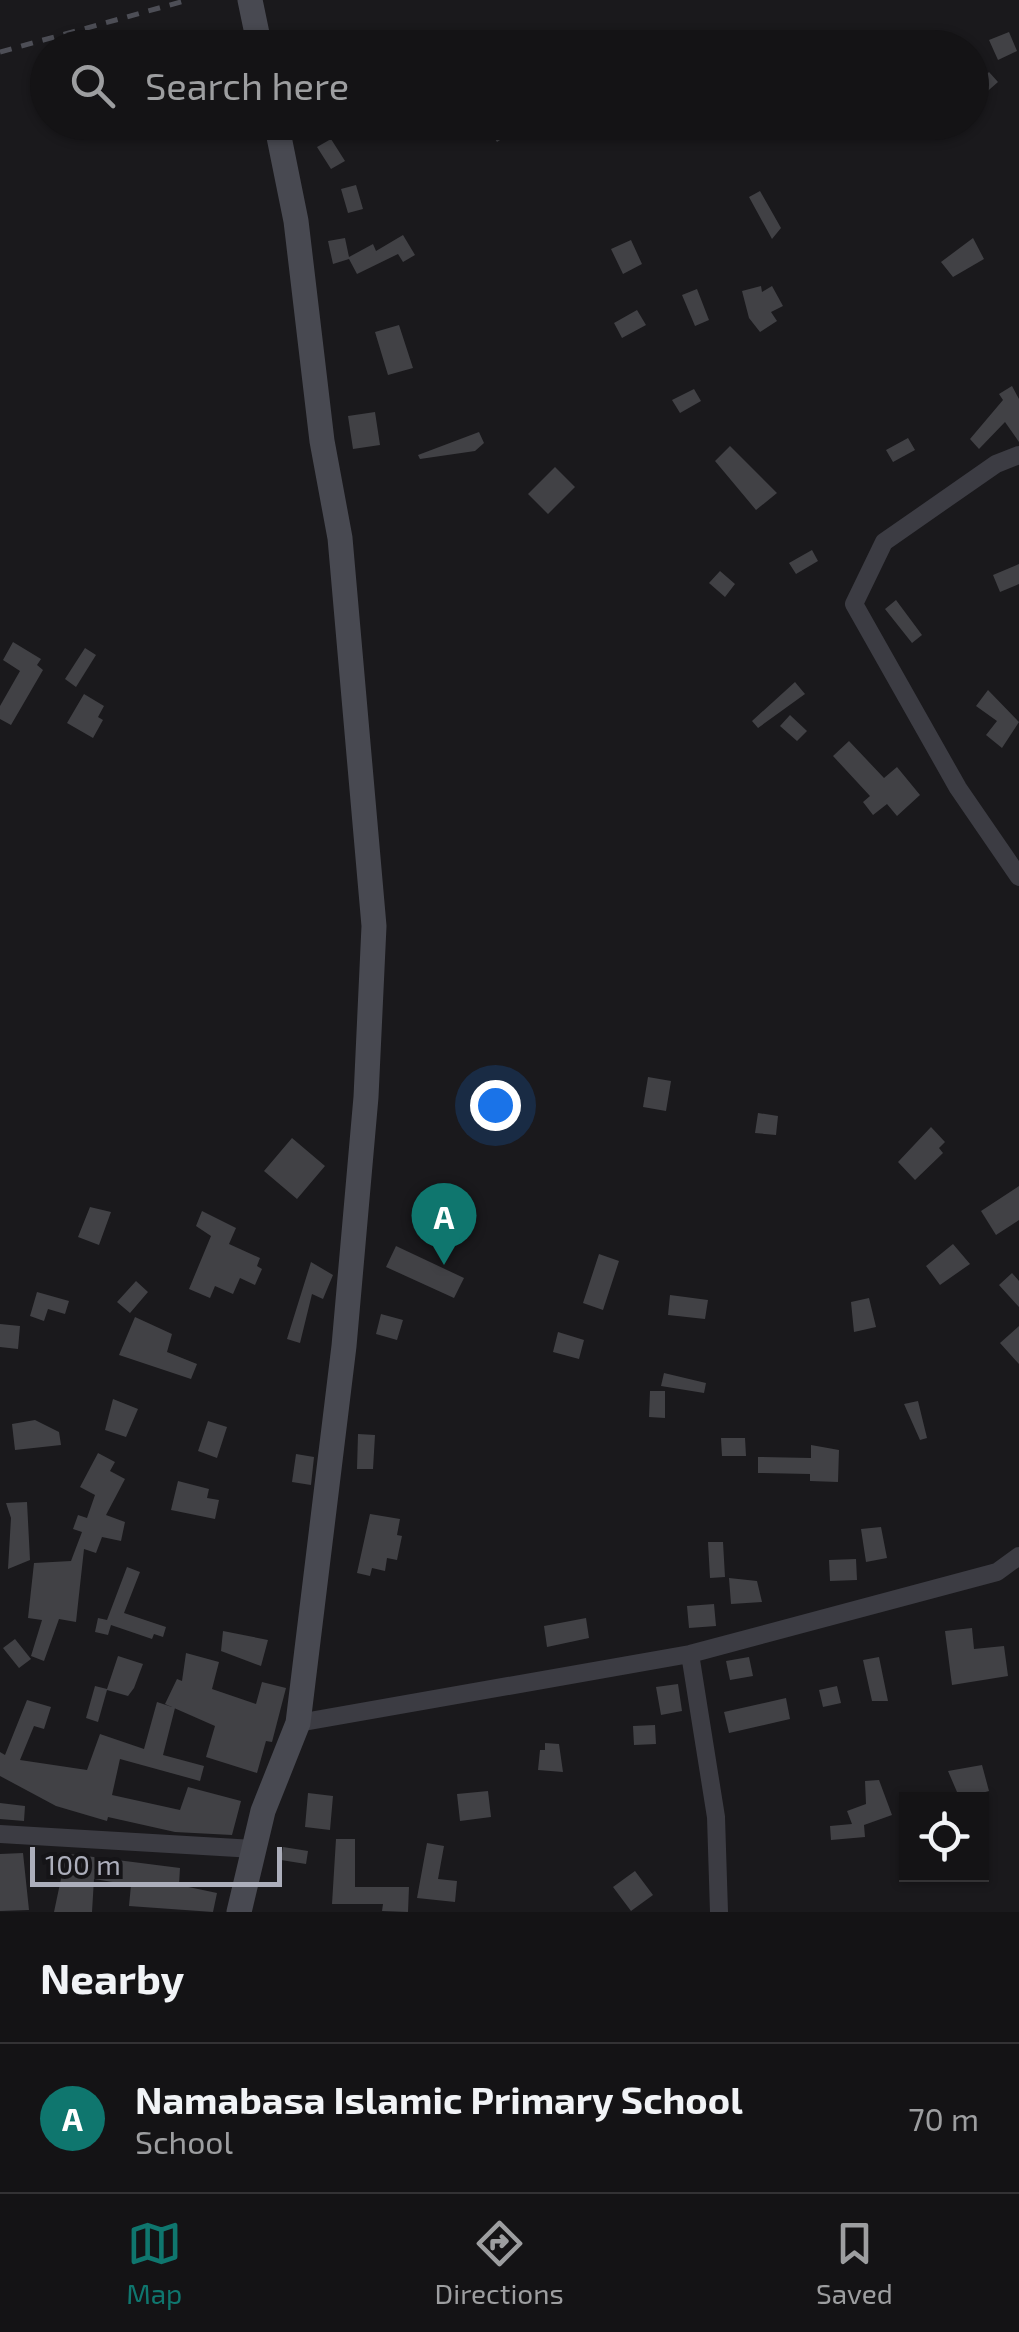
<!DOCTYPE html>
<style>
:root{--surface:#141315;--page:#1d1c1e;--text:#f1f3f6;--muted:#9d9ea0;--line:#333234;--accent:#0f766e}
body{margin:0;font-family:"Exo 2",sans-serif;background:var(--page);color:var(--text)}
.controls{position:absolute;right:30px;bottom:30px;display:grid;overflow:hidden;border-radius:0px;box-shadow:0 2px 8px #0004}
.controls button{width:90px;height:90px;display:grid;place-items:center;padding:0;border:0;border-bottom:2px solid var(--line);background:var(--surface);color:var(--text);font:50px sans-serif}
.scale{position:absolute;left:30px;bottom:25px;width:252px;box-sizing:border-box;padding-left:10px;border:5px solid #acaebb;border-top:0;font-size:28px;line-height:35px;white-space:nowrap;color:#acaebb;-webkit-text-stroke:8px #151417;paint-order:stroke}
.you{position:absolute;left:495px;top:1105px;width:35px;height:35px;margin:-25px;border:8px solid #fff;border-radius:50%;background:#1a73e8;box-shadow:0 0 0 15px #1a73e833}
.badge{display:grid;place-items:center;width:65px;height:65px;border-radius:50%;background:var(--accent);color:#fff;font-size:32px;font-weight:700}
.pin{position:absolute;translate:-50% -82px;filter:drop-shadow(0 2px 5px #0008)}
.pin::after{content:'';position:absolute;top:52px;width:35px;height:30px;background:inherit;clip-path:polygon(0 0,100% 0,50% 100%)}
.list{margin:0;padding:0;list-style:none}
h2{display:flex;justify-content:space-between;align-items:center;height:130px;margin:0;padding:0 40px;font-size:42px}
h2 small{font-size:32px;font-weight:400;color:var(--muted)}
.list li{display:grid;grid-template-columns:65px 1fr auto;gap:30px;align-items:center;box-sizing:border-box;height:150px;padding:0 40px;border-top:2px solid var(--line)}
.list b{display:block;font-size:38px;white-space:nowrap}
.list p{margin:0;font-size:32px;white-space:nowrap;color:var(--muted)}
.list em{font-size:32px;font-style:normal;color:var(--muted)}
.icon{flex:none;width:55px;height:55px;fill:none;stroke:currentColor;stroke-width:2;stroke-linecap:round;stroke-linejoin:round}
.map{position:relative;flex:none;width:1019px;height:1912px;overflow:hidden}
.search{position:absolute;background:var(--surface);box-shadow:0 2px 8px #0004;left:30px;right:30px;top:30px;height:110px;display:flex;align-items:center;gap:25px;box-sizing:border-box;padding:0 35px;border-radius:55px;color:var(--muted);font-size:38px}
.sheet{height:280px;background:var(--surface)}
nav{display:flex;justify-content:space-around;align-items:center;box-sizing:border-box;height:140px;border-top:2px solid var(--line);background:var(--surface);font-size:28px;color:var(--muted)}
nav a{display:grid;justify-items:center;gap:5px}
nav .on{color:var(--accent)}
.map>svg:first-child{display:block}
.building{fill:#414145}
.lines{fill:none;stroke-linecap:round;stroke-linejoin:round}
.street{stroke:#3c3c43;stroke-width:18}
.secondary{stroke:#484951;stroke-width:25}
.rail{stroke:#4d4e56;stroke-width:5;stroke-dasharray:12 10;stroke-linecap:butt}
</style>
<div class="map">
<svg width="1019" height="1912" viewBox="0 0 1019 1912">
<rect width="100%" height="100%" fill="#1a191c"/>
<path class="building" d="M 715,30 L 722,48 L 670,48 L 669,45 Z
M 1009,32 L 1017,51 L 998,60 L 989,40 Z
M 989,72 L 998,82 L 982,96 L 972,98 L 972,88 Z
M 496,122 L 528,122 L 497,142 L 488,128 Z
M 331,139 L 345,161 L 331,169 L 317,147 Z
M 356,185 L 363,209 L 348,213 L 341,189 Z
M 760,191 L 781,228 L 772,239 L 749,197 Z
M 403,235 L 415,255 L 403,262 L 398,254 L 357,274 L 349,259 L 333,264 L 328,241 L 345,238 L 349,257 L 373,244 L 376,251 Z
M 973,238 L 984,259 L 953,277 L 941,262 Z
M 631,240 L 642,264 L 623,274 L 611,249 Z
M 761,286 L 762,292 L 772,286 L 783,306 L 771,312 L 777,321 L 760,332 L 749,318 L 742,291 Z
M 697,289 L 709,320 L 695,326 L 682,295 Z
M 637,310 L 646,325 L 622,338 L 614,323 Z
M 399,325 L 413,368 L 388,375 L 375,332 Z
M 1012,386 L 1019,399 L 1019,442 L 1005,422 L 979,449 L 970,439 L 1003,400 L 999,394 Z
M 694,389 L 701,401 L 680,413 L 672,400 Z
M 375,412 L 380,445 L 353,449 L 348,416 Z
M 479,432 L 484,443 L 475,451 L 420,459 L 418,455 Z
M 908,438 L 915,450 L 893,462 L 886,450 Z
M 730,446 L 777,493 L 756,510 L 715,461 Z
M 555,467 L 575,487 L 548,514 L 528,494 Z
M 812,550 L 818,561 L 796,574 L 789,563 Z
M 1019,564 L 1019,584 L 1000,592 L 993,575 Z
M 720,571 L 735,584 L 725,597 L 709,583 Z
M 896,600 L 922,635 L 912,643 L 885,609 Z
M 13,642 L 41,659 L 37,665 L 43,670 L 11,725 L 0,719 L 0,706 L 20,671 L 3,660 Z
M 85,648 L 96,655 L 76,687 L 65,679 Z
M 795,682 L 805,694 L 758,728 L 752,721 Z
M 988,690 L 1019,722 L 1002,748 L 986,735 L 997,721 L 976,706 Z
M 84,694 L 104,706 L 98,717 L 103,720 L 93,738 L 67,723 Z
M 790,715 L 807,731 L 797,741 L 780,726 Z
M 849,741 L 884,778 L 897,767 L 920,795 L 897,816 L 887,804 L 873,815 L 863,802 L 870,796 L 833,756 Z
M 648,1077 L 671,1081 L 666,1111 L 643,1107 Z
M 758,1113 L 778,1116 L 776,1135 L 755,1133 Z
M 931,1127 L 945,1142 L 939,1148 L 943,1153 L 915,1180 L 898,1162 Z
M 292,1138 L 325,1166 L 297,1199 L 264,1171 Z
M 1019,1186 L 1019,1220 L 996,1235 L 981,1211 Z
M 90,1207 L 111,1212 L 99,1245 L 78,1237 Z
M 202,1211 L 236,1228 L 229,1244 L 260,1258 L 257,1266 L 262,1269 L 255,1285 L 240,1278 L 233,1294 L 215,1286 L 210,1298 L 189,1289 L 211,1236 L 196,1226 Z
M 953,1244 L 970,1264 L 940,1285 L 926,1266 Z
M 396,1246 L 464,1278 L 454,1298 L 386,1267 Z
M 599,1254 L 619,1261 L 603,1310 L 583,1303 Z
M 311,1262 L 333,1275 L 323,1299 L 312,1294 L 300,1343 L 287,1339 Z
M 1012,1273 L 1019,1281 L 1019,1307 L 999,1285 Z
M 136,1281 L 148,1292 L 130,1313 L 117,1302 Z
M 37,1292 L 69,1301 L 65,1314 L 48,1309 L 44,1321 L 30,1316 Z
M 670,1295 L 708,1300 L 705,1319 L 668,1315 Z
M 869,1298 L 876,1327 L 854,1332 L 851,1302 Z
M 381,1314 L 403,1320 L 397,1340 L 376,1334 Z
M 135,1317 L 172,1334 L 167,1352 L 197,1364 L 191,1379 L 119,1355 Z
M 0,1324 L 20,1326 L 18,1349 L 0,1347 Z
M 1019,1326 L 1019,1364 L 1000,1343 Z
M 558,1332 L 584,1340 L 579,1359 L 553,1352 Z
M 664,1373 L 706,1383 L 704,1393 L 661,1386 Z
M 650,1391 L 665,1391 L 665,1418 L 649,1417 Z
M 113,1399 L 138,1409 L 126,1437 L 105,1430 Z
M 918,1401 L 927,1438 L 920,1440 L 904,1404 Z
M 35,1420 L 59,1432 L 61,1445 L 15,1450 L 12,1424 Z
M 208,1421 L 227,1427 L 217,1458 L 198,1451 Z
M 358,1434 L 375,1435 L 373,1469 L 357,1469 Z
M 721,1438 L 745,1438 L 746,1456 L 722,1456 Z
M 811,1445 L 839,1450 L 838,1482 L 810,1481 L 810,1474 L 758,1473 L 758,1457 L 811,1458 Z
M 98,1453 L 115,1462 L 110,1471 L 125,1479 L 106,1515 L 125,1522 L 121,1541 L 102,1537 L 96,1553 L 84,1549 L 76,1622 L 59,1619 L 44,1661 L 31,1656 L 42,1620 L 28,1618 L 34,1563 L 71,1561 L 82,1532 L 73,1529 L 78,1515 L 87,1518 L 95,1495 L 80,1487 Z
M 296,1454 L 314,1457 L 311,1485 L 292,1482 Z
M 178,1481 L 209,1489 L 207,1498 L 219,1500 L 215,1519 L 171,1510 Z
M 27,1502 L 30,1560 L 8,1569 L 11,1518 L 6,1503 Z
M 370,1514 L 400,1519 L 397,1535 L 402,1536 L 397,1560 L 387,1558 L 385,1571 L 372,1568 L 370,1576 L 357,1573 Z
M 881,1527 L 887,1558 L 866,1562 L 861,1529 Z
M 708,1542 L 723,1542 L 725,1577 L 710,1578 Z
M 856,1559 L 857,1580 L 830,1581 L 829,1560 Z
M 127,1567 L 140,1572 L 124,1613 L 166,1627 L 163,1637 L 154,1634 L 152,1639 L 111,1625 L 108,1635 L 95,1632 L 98,1618 L 107,1620 Z
M 729,1578 L 757,1581 L 762,1602 L 731,1604 Z
M 714,1604 L 716,1626 L 689,1628 L 687,1606 Z
M 586,1618 L 589,1638 L 547,1647 L 544,1626 Z
M 972,1628 L 974,1649 L 1004,1646 L 1008,1676 L 952,1685 L 945,1631 Z
M 223,1631 L 268,1640 L 261,1666 L 221,1651 Z
M 15,1639 L 31,1659 L 19,1668 L 3,1648 Z
M 186,1653 L 219,1662 L 212,1689 L 256,1704 L 262,1682 L 286,1688 L 272,1742 L 266,1741 L 257,1773 L 206,1757 L 215,1726 L 165,1704 L 177,1679 L 182,1681 Z
M 118,1656 L 143,1664 L 134,1688 L 128,1696 L 107,1690 L 98,1722 L 86,1718 L 95,1686 L 107,1689 Z
M 749,1657 L 753,1676 L 730,1680 L 726,1661 Z
M 879,1657 L 888,1701 L 872,1701 L 863,1660 Z
M 678,1684 L 682,1711 L 661,1715 L 656,1687 Z
M 837,1686 L 841,1703 L 823,1707 L 819,1690 Z
M 786,1698 L 790,1719 L 729,1733 L 724,1712 Z
M 27,1700 L 51,1707 L 44,1729 L 34,1726 L 20,1760 L 87,1770 L 100,1734 L 144,1749 L 157,1702 L 175,1708 L 163,1755 L 204,1766 L 200,1781 L 120,1759 L 112,1795 L 180,1810 L 188,1787 L 241,1801 L 232,1835 L 175,1832 L 108,1817 L 107,1821 L 56,1806 L 0,1776 L 0,1752 L 5,1755 Z
M 655,1725 L 656,1744 L 634,1745 L 633,1726 Z
M 545,1743 L 559,1744 L 563,1772 L 538,1770 L 540,1750 L 545,1750 Z
M 982,1765 L 989,1791 L 960,1799 L 948,1771 Z
M 879,1780 L 892,1815 L 864,1825 L 865,1837 L 831,1840 L 830,1826 L 852,1824 L 847,1811 L 866,1804 L 865,1781 Z
M 488,1791 L 491,1817 L 460,1821 L 457,1794 Z
M 308,1793 L 333,1796 L 330,1830 L 305,1827 Z
M 0,1803 L 25,1806 L 24,1821 L 0,1819 Z
M 336,1839 L 355,1839 L 355,1887 L 409,1887 L 408,1912 L 382,1911 L 383,1904 L 332,1904 Z
M 427,1843 L 444,1846 L 438,1879 L 457,1881 L 455,1902 L 417,1898 Z
M 283,1847 L 308,1851 L 306,1864 L 281,1860 Z
M 23,1853 L 29,1910 L 0,1911 L 0,1854 Z
M 70,1854 L 180,1868 L 179,1885 L 217,1893 L 213,1912 L 129,1906 L 131,1885 L 94,1879 L 92,1912 L 54,1912 L 62,1874 L 53,1873 L 54,1856 L 70,1857 Z
M 635,1871 L 653,1895 L 631,1911 L 613,1887 Z"/>
<g class="lines">
<path class="street" d="M 1019,455 L 996,464 L 884,542 L 854,604 L 958,788 L 1019,877
M 690,1654 L 716,1817 L 719,1912
M 298,1723 L 690,1654 L 997,1572 L 1019,1556
M 0,1834 L 254,1849"/>
<path class="secondary" d="M 250,0 L 260,48
M 239,1912 L 263,1811 L 298,1723 L 344,1346 L 366,1097 L 374,926 L 340,538 L 322,441 L 296,221 L 276,122"/>
<path class="rail" d="M 0,52 L 188,0"/>
</g>
</svg>
<div class="controls">
<button><svg class="icon" aria-label="locate" viewBox="0 0 24 24"><circle cx="12" cy="12" r="6"/><path d="M12 2v4M12 18v4M2 12h4M18 12h4"/></svg></button>
</div>
<div class="scale">100 m</div>
<div class="you"></div>
<div class="pin badge" style="left:444px;top:1265px">A</div>
<div class="search"><svg class="icon" aria-label="search" viewBox="0 0 24 24"><circle cx="10" cy="10" r="6"/><path d="M15 15l6 6"/></svg>Search here</div>
</div>
<section class="sheet">
<h2>Nearby<small></small></h2>
<ul class="list">
<li><span class="badge">A</span><div><b>Namabasa Islamic Primary School</b><p>School</p></div><em>70 m</em></li>
</ul>
</section>
<nav>
<a class="on"><svg class="icon" aria-label="map" viewBox="0 0 24 24"><path d="M3 6l6-2 6 2 6-2v14l-6 2-6-2-6 2zM9 4v14M15 6v14"/></svg>Map</a>
<a><svg class="icon" aria-label="directions" viewBox="0 0 24 24"><path d="M12 3l9 9-9 9-9-9zM9 14v-3h6M13 9l2 2-2 2"/></svg>Directions</a>
<a><svg class="icon" aria-label="saved" viewBox="0 0 24 24"><path d="M7 4h10v16l-5-4-5 4z"/></svg>Saved</a>
</nav>
